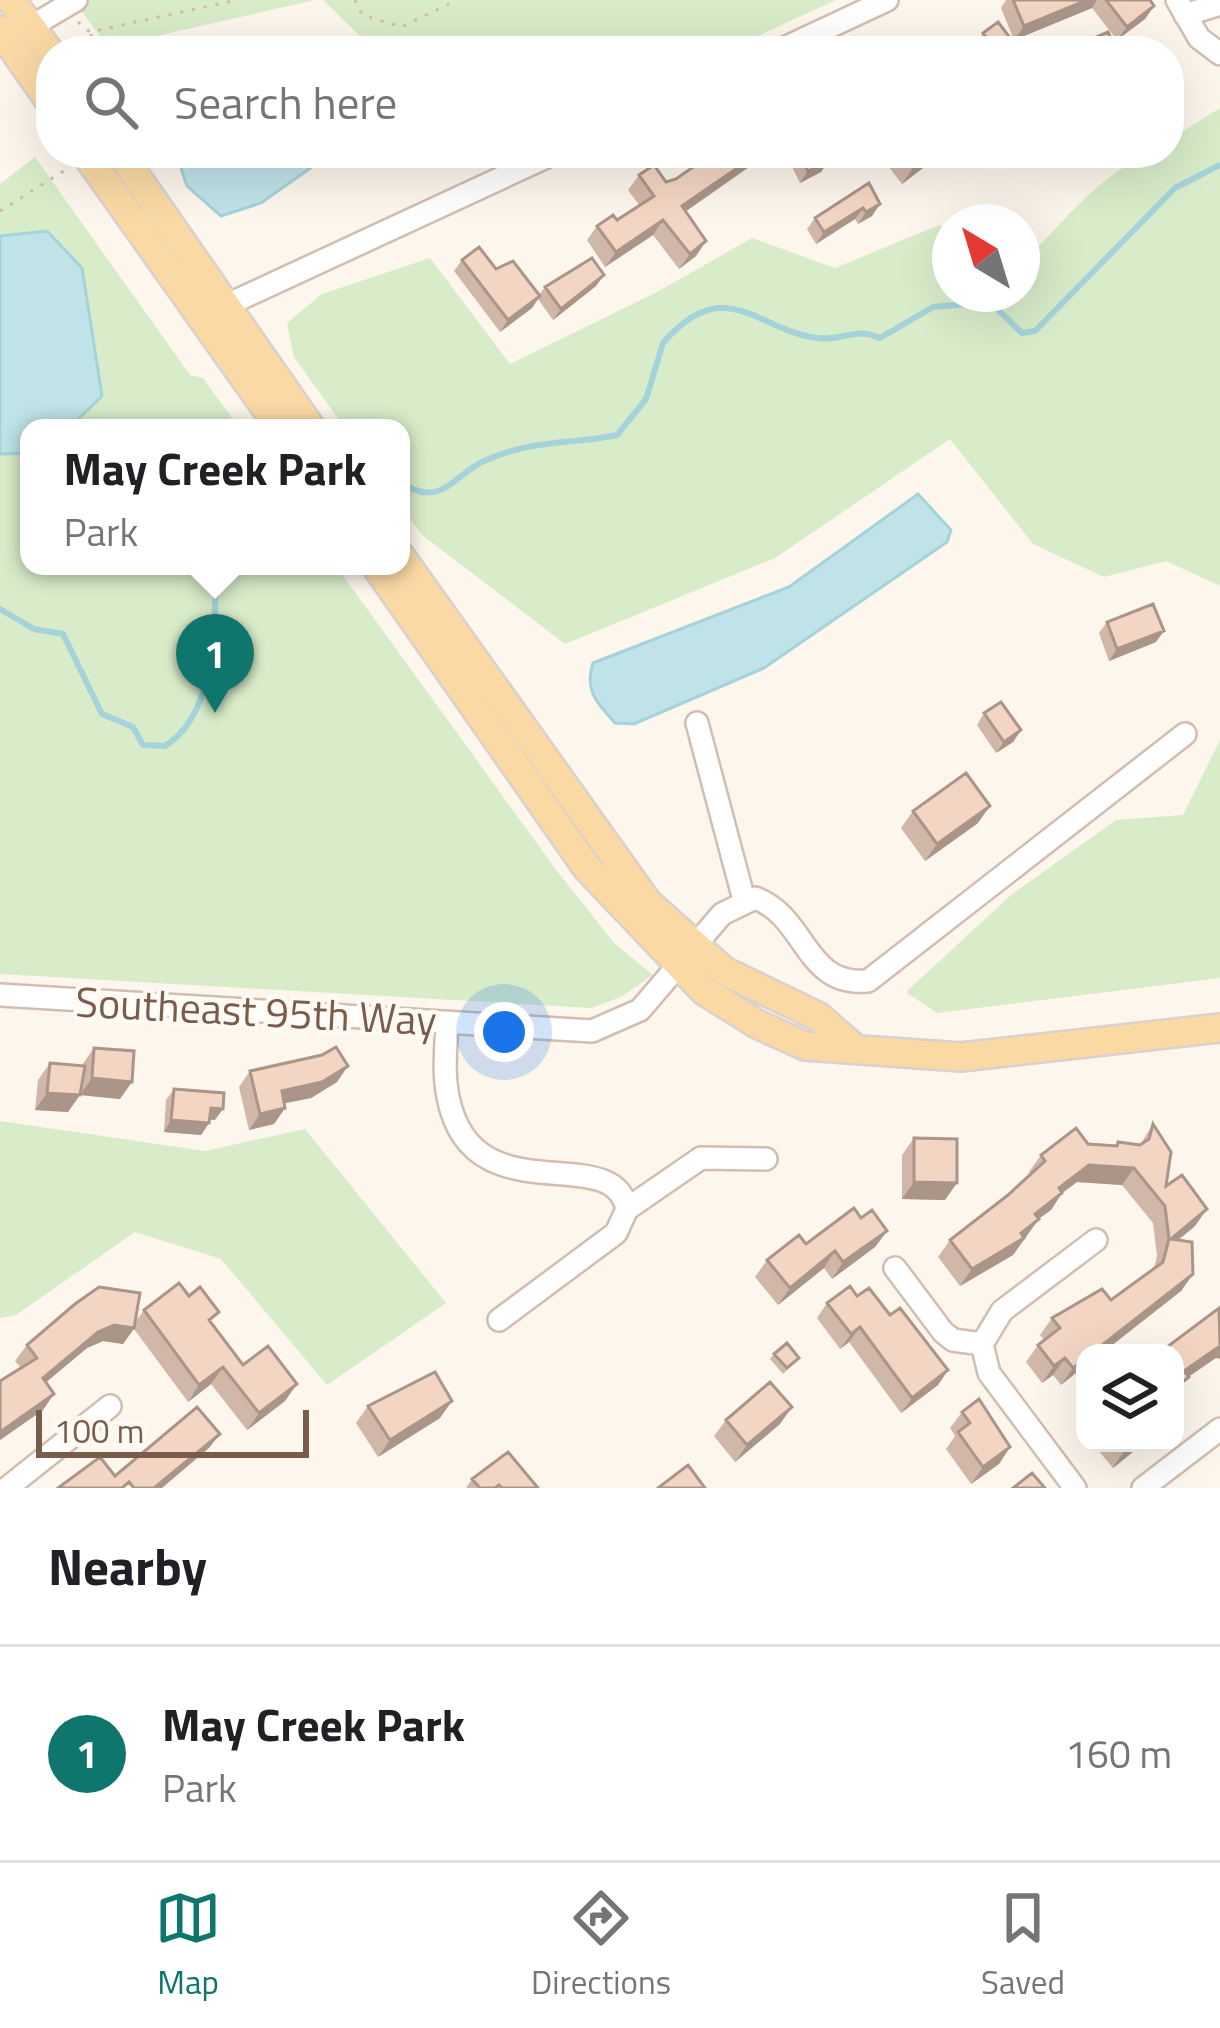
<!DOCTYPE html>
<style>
:root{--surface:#fff;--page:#f6f6f6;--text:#202124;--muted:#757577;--line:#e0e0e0;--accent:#0f766e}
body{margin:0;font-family:"Titillium Web",sans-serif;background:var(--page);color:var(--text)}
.controls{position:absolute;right:36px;bottom:36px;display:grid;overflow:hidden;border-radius:24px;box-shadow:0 12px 48px #0002}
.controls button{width:108px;height:108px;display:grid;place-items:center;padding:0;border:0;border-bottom:3px solid var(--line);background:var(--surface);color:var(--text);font:60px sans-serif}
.compass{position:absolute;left:932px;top:204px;width:108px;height:108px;border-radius:50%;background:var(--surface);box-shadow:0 12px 48px #0002;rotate:322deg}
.scale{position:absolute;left:36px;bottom:30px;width:273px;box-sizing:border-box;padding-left:12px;border:6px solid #7a5c4d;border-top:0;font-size:33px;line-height:42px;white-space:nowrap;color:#7a5c4d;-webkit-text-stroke:9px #fffaf3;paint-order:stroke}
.you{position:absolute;left:504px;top:1032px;width:42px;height:42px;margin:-30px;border:9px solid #fff;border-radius:50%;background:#1a73e8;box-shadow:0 0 0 18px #1a73e833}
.badge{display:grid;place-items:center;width:78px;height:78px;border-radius:50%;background:var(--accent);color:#fff;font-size:39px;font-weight:700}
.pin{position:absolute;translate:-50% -99px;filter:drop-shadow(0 3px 6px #0008)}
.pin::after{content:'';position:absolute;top:63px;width:42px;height:36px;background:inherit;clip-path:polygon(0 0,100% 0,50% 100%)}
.popup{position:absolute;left:20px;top:419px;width:390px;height:156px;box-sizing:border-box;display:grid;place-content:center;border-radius:24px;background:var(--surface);filter:drop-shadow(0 3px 9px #0005);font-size:39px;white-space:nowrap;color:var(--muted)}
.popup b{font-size:45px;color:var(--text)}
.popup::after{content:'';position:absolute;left:50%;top:100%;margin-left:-24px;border:24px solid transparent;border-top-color:var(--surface)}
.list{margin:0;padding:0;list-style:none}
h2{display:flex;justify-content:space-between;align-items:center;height:156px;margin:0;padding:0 48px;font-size:51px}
h2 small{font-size:39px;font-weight:400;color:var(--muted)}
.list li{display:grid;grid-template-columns:78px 1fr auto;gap:36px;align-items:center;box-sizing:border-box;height:216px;padding:0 48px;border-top:3px solid var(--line)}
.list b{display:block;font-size:45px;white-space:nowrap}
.list p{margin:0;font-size:39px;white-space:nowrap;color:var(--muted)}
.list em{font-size:39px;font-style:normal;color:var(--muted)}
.icon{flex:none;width:66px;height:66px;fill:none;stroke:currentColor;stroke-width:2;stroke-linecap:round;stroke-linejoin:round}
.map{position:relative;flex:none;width:1220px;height:1488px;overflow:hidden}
.search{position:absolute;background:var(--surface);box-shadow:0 12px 48px #0002;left:36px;right:36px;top:36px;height:132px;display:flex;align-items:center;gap:30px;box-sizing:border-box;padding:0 42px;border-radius:48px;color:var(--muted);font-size:45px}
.sheet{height:372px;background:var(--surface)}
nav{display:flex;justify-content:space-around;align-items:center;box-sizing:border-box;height:168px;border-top:3px solid var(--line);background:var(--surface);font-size:33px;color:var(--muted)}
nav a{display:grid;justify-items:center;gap:6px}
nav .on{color:var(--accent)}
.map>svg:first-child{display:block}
.green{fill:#d8ecc9}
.water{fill:#bfe3e8;stroke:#a5d3da;stroke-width:3}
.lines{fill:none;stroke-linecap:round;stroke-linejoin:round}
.stream{stroke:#a5d3da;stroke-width:6}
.minor-casing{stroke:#d1beb0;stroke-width:26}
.major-casing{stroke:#dad1cd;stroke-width:32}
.path{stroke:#d9b8a5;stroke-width:3;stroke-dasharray:3 9;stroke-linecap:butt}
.minor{stroke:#fff;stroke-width:21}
.major{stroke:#fbd9a5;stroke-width:27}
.wall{fill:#d1b7a8}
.shaded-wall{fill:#aa9588}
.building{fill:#f3d5c3;stroke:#aa9588;stroke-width:3}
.labels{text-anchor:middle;stroke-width:9;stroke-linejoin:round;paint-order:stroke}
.street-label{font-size:42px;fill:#7a5c4d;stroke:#fffaf3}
</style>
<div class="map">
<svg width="1220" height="1488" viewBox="0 0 1220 1488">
<rect width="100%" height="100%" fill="#fdf6ec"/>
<path class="green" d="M 73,0 L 315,0 L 108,47 Z
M 323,0 L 836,0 L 725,51 L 363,51 L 359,35 Z
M 1220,108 L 1220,586 L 1166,561 L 1104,577 L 1033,544 L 950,439 L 775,558 L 565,644 L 422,535 L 401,506 L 401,428 L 345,428 L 294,357 L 287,323 L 322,294 L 430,258 L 510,364 L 657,292 L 752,238 L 835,268 L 939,225 L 950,229 L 950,294 L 1022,294 L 1022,255 L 1028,257 C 1065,222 1115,153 1169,153 L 1169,140 Z
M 35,157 L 190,375 L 203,378 L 239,428 L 29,428 L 29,566 L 336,566 L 557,871 L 615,944 L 653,975 L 621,997 L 591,1008 L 0,974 L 0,184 Z
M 1220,740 L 1220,978 L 937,1013 L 906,992 L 1011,895 L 1116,820 L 1183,815 Z
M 0,1121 L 205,1151 L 305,1129 L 446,1303 L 327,1385 L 221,1259 L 135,1232 L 16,1315 L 0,1318 Z"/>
<path class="water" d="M 176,153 L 332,153 L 261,203 L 221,216 L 187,186 Z
M 47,231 L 82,268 L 102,396 L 69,428 L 29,428 L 29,453 L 0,454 L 0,236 Z
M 918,494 L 951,530 L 947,542 L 764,668 L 634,724 L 615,723 C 597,703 584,691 593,663 L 789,587 Z"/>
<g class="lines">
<path class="stream" d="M 401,470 L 408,487 C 444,505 455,474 484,461 C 532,439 569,445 617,435 L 646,399 L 663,343 C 725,271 758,331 817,338 C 841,342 855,326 880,338 L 933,307 L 990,302 L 1022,333 L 1035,331 L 1175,188 L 1220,165
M 0,609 L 34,629 L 63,634 L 102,714 L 133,727 L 143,745 L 165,746 C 219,712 213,621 217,566"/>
<g class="minor-casing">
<path id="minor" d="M 1177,0 L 1199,38 L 1220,54
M 1185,15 L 1220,4
M 32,26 L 76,0
M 778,51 L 887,0
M 214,311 L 555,153
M 697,723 L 744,900
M 0,995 L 592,1031 L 640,1010 L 722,914 L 755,898 C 807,917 804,987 868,981 L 1185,734
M 447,1022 C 446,1047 443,1073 448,1097 C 472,1219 613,1138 627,1209
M 627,1209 L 701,1158 L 766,1159
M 895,1268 L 943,1332 L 953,1340 L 982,1344 L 989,1373 L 1075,1488
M 499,1320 L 616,1233 L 627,1209
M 982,1344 L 1002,1311 L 1096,1240
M 7,1488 L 110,1406
M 1143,1488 L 1220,1429"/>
</g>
<g class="major-casing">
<path id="major" d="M 11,0 L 51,54
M 0,30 L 51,103
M 85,153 L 280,428
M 120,153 L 311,428
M 401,557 L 648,903 L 724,971 L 819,1017 L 851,1045
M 376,566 L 587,868 L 704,991 L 757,1024 L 805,1046 L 961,1057 L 1220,1028"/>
</g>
<path class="path" d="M 355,0 L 362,15 L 402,27 L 457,0
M 78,22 L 90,32 L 237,0
M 91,34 L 91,51
M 0,211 L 70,167"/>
<use href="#minor" class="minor"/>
<use href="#major" class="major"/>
</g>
<path class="wall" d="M 1006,0 L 1150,0 L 1154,6 L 1145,19 L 1117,40 L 1092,8 L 1014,40 L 1001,8 Z
M 983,33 L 1020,51 L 972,51 Z
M 701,153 L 759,153 L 749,167 L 686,211 L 696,256 L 679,269 L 653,235 L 605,267 L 587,240 L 597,226 L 617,220 L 639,205 L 628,190 L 639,175 L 666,182 L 676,179 L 692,167 Z
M 794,153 L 825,153 L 821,172 L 800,183 L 789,161 Z
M 878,153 L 934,153 L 923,168 L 902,184 Z
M 869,183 L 872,216 L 858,224 L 855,219 L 816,244 L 807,229 L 815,218 Z
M 462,260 L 496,269 L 539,295 L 545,287 L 596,286 L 553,320 L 538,299 L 532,308 L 500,332 L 454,271 Z
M 1107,622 L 1156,642 L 1109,661 L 1099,633 Z
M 984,713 L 1021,730 L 1013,742 L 996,753 L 977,725 Z
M 913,811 L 978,823 L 925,861 L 901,828 Z
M 94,1048 L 120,1099 L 80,1095 L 81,1090 L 68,1112 L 35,1110 L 38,1080 L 50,1063 L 82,1065 Z
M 322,1055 L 337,1082 L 311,1098 L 284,1103 L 285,1108 L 274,1124 L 249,1130 L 239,1087 L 250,1071 Z
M 174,1089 L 215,1120 L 209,1119 L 209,1123 L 201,1135 L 164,1132 L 166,1100 Z
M 1153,1124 L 1166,1186 L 1195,1226 L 1178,1240 L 1193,1274 L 1181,1291 L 1102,1353 L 1085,1353 L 1061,1385 L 1053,1375 L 1042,1383 L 1026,1362 L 1038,1345 L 1044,1340 L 1040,1335 L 1052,1318 L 1111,1300 L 1154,1269 L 1157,1256 L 1153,1223 L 1122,1185 L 1077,1182 L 1062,1193 L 1051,1210 L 1038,1219 L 1013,1255 L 960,1286 L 938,1257 L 950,1240 L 1008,1195 L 1031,1174 L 1029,1172 L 1041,1155 L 1088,1144 L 1115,1146 L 1118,1142 L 1140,1145 Z
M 914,1138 L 945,1200 L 902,1199 L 902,1155 Z
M 861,1218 L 887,1231 L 875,1247 L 832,1279 L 824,1268 L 778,1305 L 755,1277 L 767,1260 Z
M 857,1296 L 890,1315 L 948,1370 L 938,1385 L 901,1413 L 849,1342 L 840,1349 L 817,1318 L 827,1303 Z
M 144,1310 L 211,1324 L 243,1365 L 285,1401 L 247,1430 L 211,1384 L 188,1402 L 134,1329 L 123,1344 L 103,1341 L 87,1348 L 46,1382 L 43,1410 L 0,1440 L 0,1381 L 21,1368 L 15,1361 L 27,1345 L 135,1322 Z
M 774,1354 L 799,1358 L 783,1374 L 770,1359 Z
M 368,1406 L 440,1418 L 378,1457 L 356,1423 Z
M 962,1412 L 1010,1447 L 999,1464 L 971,1484 L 946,1449 L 955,1436 L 950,1428 Z
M 726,1420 L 780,1424 L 735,1462 L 714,1436 Z
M 1092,1443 L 1144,1443 L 1113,1468 Z
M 472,1479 L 538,1488 L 466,1488 Z"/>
<path class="shaded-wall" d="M 1087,0 L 1097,0 L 1092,8 L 1014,40 L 1024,26 Z
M 1154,6 L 1145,19 L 1117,40 L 1127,27 Z
M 759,153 L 749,167 L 672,221 L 682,206 Z
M 934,153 L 923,168 L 902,184 L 913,168 Z
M 829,161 L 821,172 L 800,183 L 808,171 Z
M 880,204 L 872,216 L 858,224 L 866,212 Z
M 863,208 L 855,219 L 816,244 L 824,232 Z
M 663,220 L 653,235 L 605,267 L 616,252 Z
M 706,241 L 696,256 L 679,269 L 690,254 Z
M 604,275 L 596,286 L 553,320 L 561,309 Z
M 540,296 L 532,308 L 500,332 L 508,320 Z
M 1164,631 L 1156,642 L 1109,661 L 1117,649 Z
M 1021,730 L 1013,742 L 996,753 L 1004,742 Z
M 990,806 L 978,823 L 925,861 L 937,844 Z
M 348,1066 L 337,1082 L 311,1098 L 271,1106 L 282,1091 Z
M 92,1078 L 132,1082 L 120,1099 L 80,1095 Z
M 47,1093 L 80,1095 L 68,1112 L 35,1110 Z
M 211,1108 L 223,1109 L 215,1120 L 203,1119 Z
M 285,1108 L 274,1124 L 249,1130 L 260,1114 Z
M 171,1120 L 209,1123 L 201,1135 L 164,1132 Z
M 1089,1165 L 1134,1168 L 1122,1185 L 1077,1182 L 1062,1193 L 1051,1210 L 1023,1230 L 1035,1214 L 1059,1188 Z
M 914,1182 L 957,1183 L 945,1200 L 902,1199 Z
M 1207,1209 L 1195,1226 L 1166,1250 L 1171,1239 Z
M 1039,1219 L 1013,1255 L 960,1286 L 972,1269 Z
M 887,1231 L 875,1247 L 832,1279 L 843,1262 Z
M 835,1251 L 824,1268 L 778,1305 L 790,1288 Z
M 1193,1274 L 1181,1291 L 1102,1353 L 1092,1353 Z
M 114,1325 L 134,1328 L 123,1344 L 103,1341 L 87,1348 L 32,1394 L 43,1378 L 98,1332 Z
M 860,1327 L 849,1342 L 840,1349 L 851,1334 Z
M 1220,1346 L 1220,1359 L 1216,1358 L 1175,1386 L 1184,1371 Z
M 1065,1358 L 1053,1375 L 1042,1383 L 1054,1366 Z
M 1085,1359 L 1085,1366 L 1061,1385 L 1073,1368 Z
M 223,1367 L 211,1384 L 188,1402 L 199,1385 Z
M 948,1370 L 938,1385 L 901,1413 L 912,1398 Z
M 297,1384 L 285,1401 L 247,1430 L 259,1413 Z
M 54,1394 L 43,1410 L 0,1440 L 0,1432 Z
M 452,1401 L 440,1418 L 378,1457 L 390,1440 Z
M 792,1407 L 780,1424 L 735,1462 L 747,1445 Z
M 220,1434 L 209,1448 L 162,1488 L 154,1488 Z
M 1135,1443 L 1144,1443 L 1113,1468 L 1124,1451 Z
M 1010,1447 L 999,1464 L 971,1484 L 983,1467 Z"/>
<path class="building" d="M 1013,0 L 1087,0 L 1024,26 Z
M 1106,0 L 1150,0 L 1154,6 L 1127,27 Z
M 998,22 L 1020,51 L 997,51 L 983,33 Z
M 1108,32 L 1117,51 L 1090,51 L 1085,42 Z
M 703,153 L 759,153 L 682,206 L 706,241 L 690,254 L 663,220 L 616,252 L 597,226 L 613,215 L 617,220 L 654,196 L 639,175 L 654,165 L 666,182 L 676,179 L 706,158 Z
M 799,153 L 825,153 L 829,161 L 808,171 Z
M 902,153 L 933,153 L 913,168 Z
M 869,183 L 880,204 L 866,212 L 863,208 L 824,232 L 815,218 Z
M 479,247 L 496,269 L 513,261 L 540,296 L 508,320 L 462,260 Z
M 592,258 L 604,275 L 561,309 L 545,287 Z
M 1153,604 L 1164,631 L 1117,649 L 1107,622 Z
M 1001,702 L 1021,730 L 1004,742 L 984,713 Z
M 966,773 L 990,806 L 937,844 L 913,811 Z
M 336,1047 L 348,1066 L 322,1082 L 282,1091 L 285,1108 L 260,1114 L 250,1071 L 322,1055 Z
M 94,1048 L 134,1051 L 132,1082 L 92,1078 Z
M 50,1063 L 85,1066 L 80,1095 L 47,1093 Z
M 174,1089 L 224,1093 L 223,1109 L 211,1108 L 209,1123 L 171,1120 Z
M 1153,1124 L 1171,1152 L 1166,1186 L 1182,1175 L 1207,1209 L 1171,1239 L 1192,1242 L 1193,1274 L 1092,1353 L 1085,1353 L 1085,1359 L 1073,1368 L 1065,1358 L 1054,1366 L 1038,1345 L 1060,1328 L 1052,1318 L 1102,1289 L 1111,1300 L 1163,1262 L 1169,1239 L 1165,1206 L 1134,1168 L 1089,1165 L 1059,1188 L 1062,1193 L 1035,1214 L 1039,1219 L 1021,1233 L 1024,1238 L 972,1269 L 950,1240 L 1008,1195 L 1045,1161 L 1041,1155 L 1076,1128 L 1088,1144 L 1117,1146 L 1118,1142 L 1140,1145 L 1149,1139 Z
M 914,1138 L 957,1139 L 957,1183 L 914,1182 Z
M 854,1208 L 861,1218 L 872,1210 L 887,1231 L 843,1262 L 835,1251 L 790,1288 L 767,1260 L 799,1235 L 806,1244 Z
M 179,1283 L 189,1296 L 200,1287 L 219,1312 L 209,1320 L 243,1365 L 268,1346 L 297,1384 L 259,1413 L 223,1367 L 199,1385 L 144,1310 Z
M 850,1286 L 857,1296 L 869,1288 L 890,1315 L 900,1308 L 948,1370 L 912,1398 L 860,1327 L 851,1334 L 827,1303 Z
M 99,1287 L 140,1293 L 134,1328 L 114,1325 L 98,1332 L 43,1378 L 54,1394 L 0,1432 L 0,1381 L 37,1358 L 27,1345 L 75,1304 Z
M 1219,1308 L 1220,1346 L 1184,1371 L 1189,1377 L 1176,1387 L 1180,1392 L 1175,1396 L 1175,1353 L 1159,1353 Z
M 787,1343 L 799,1358 L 787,1368 L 774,1354 Z
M 435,1372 L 452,1401 L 390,1440 L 368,1406 Z
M 770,1382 L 792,1407 L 747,1445 L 726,1420 Z
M 979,1399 L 1010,1447 L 983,1467 L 958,1432 L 970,1423 L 962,1412 Z
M 197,1407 L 220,1434 L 154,1488 L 134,1488 L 129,1482 L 122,1488 L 58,1488 L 100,1457 L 115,1476 Z
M 1118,1443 L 1135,1443 L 1124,1451 Z
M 508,1452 L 538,1488 L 502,1488 L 499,1485 L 495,1488 L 480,1488 L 472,1479 Z
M 688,1465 L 705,1488 L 658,1488 Z
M 1032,1473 L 1045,1488 L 1013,1488 Z"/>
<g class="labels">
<g class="street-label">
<text transform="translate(256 1011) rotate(3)" y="15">Southeast 95th Way</text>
</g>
</g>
</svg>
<div class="controls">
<button><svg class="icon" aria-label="layers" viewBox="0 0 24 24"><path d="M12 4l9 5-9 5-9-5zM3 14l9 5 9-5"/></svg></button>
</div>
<svg class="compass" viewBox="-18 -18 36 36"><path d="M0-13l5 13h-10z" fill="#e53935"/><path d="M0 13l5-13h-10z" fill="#757577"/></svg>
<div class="scale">100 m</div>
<div class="you"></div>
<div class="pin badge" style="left:215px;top:713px">1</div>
<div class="popup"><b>May Creek Park</b>Park</div>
<div class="search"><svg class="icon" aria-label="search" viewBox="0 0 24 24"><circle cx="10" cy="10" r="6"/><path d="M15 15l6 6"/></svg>Search here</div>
</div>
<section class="sheet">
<h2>Nearby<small></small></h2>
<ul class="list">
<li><span class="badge">1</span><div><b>May Creek Park</b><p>Park</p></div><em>160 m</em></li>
</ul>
</section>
<nav>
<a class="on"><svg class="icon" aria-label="map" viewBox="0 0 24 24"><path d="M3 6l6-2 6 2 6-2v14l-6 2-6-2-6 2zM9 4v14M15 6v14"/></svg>Map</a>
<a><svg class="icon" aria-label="directions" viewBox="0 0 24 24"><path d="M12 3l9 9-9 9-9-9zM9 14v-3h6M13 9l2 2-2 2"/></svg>Directions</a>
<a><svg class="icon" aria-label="saved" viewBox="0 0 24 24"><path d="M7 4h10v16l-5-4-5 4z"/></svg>Saved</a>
</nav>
